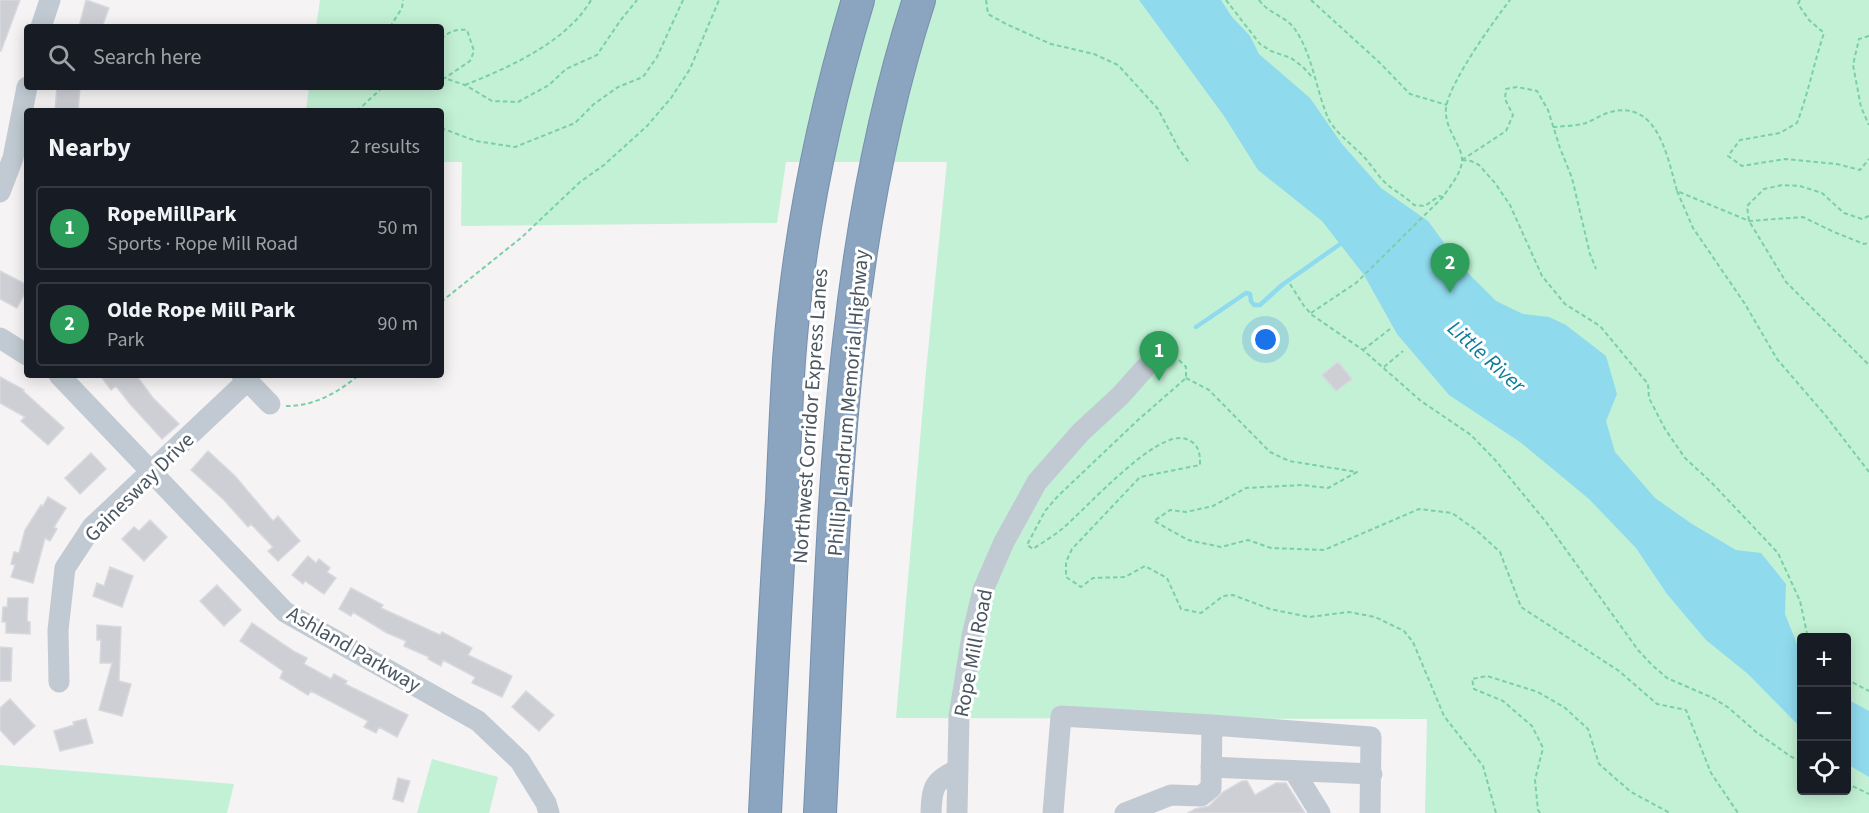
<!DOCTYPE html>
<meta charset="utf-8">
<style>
:root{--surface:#171b24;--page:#20242c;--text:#f1f3f6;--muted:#9ea1a6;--line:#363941;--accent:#1a73e8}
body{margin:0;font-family:"Source Sans 3",sans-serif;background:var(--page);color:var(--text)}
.controls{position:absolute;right:18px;bottom:18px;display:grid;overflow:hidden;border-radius:6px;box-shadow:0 3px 15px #0003}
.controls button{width:54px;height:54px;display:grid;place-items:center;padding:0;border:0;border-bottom:2px solid var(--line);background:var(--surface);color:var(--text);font:30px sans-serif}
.you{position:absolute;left:1266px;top:340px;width:21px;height:21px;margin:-15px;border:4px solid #fff;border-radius:50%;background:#1a73e8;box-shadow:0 0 0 9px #1a73e833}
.badge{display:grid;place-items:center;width:39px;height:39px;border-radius:50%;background:var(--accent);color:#fff;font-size:20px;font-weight:700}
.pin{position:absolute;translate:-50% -50px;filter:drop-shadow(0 2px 3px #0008)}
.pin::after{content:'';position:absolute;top:32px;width:21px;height:18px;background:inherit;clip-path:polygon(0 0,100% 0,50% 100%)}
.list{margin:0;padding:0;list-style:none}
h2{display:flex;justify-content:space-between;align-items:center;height:78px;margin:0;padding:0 24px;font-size:26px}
h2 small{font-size:20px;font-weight:400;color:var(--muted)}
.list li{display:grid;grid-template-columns:39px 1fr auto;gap:18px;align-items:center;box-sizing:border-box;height:84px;margin:0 12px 12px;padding:0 12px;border:2px solid var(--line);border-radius:6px}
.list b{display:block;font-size:22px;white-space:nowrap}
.list p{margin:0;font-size:20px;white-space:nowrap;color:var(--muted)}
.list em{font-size:20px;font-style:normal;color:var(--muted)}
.icon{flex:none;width:33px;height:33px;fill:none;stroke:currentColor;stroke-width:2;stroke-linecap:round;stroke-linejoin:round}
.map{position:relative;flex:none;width:1869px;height:813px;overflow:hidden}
.search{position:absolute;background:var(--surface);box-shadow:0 3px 15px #0003;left:24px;top:24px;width:420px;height:66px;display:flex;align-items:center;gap:15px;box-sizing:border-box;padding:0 21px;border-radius:6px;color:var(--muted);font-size:22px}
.panel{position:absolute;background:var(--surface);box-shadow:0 3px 15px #0003;left:24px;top:108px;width:420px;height:270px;border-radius:6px}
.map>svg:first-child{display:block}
.green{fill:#c3f1d5;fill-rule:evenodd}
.water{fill:#90daee}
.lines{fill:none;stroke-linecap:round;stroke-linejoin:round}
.stream{stroke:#90daee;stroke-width:4.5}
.building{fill:#cdcfd5;stroke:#d7d9de;stroke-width:1.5}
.highway-casing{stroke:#7690ad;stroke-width:34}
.path{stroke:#7ad0a6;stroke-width:2;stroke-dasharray:4.5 3;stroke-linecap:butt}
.minor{stroke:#c1cad2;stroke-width:21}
.highway{stroke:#8ba5c1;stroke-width:32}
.labels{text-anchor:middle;stroke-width:6;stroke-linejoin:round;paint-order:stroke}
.street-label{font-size:21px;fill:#4a5661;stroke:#fff}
.water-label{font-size:22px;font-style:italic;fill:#0c7c9b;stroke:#fff}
</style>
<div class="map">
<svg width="1869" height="813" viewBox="0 0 1869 813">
<rect width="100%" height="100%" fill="#f5f3f3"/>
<path class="green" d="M 320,0 L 1869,0 L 1869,813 L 1425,813 L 1427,719 L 896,718 L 926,371 L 947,162 L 786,162 L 777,223 L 461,226 L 462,162 L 441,162 L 441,111 L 306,111 L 309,87 L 441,87 L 441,27 L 316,27 ZM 1802,638 L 1846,638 L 1846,790 L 1802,790 Z
M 432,759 L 498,777 L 489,813 L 417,813 Z
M 0,765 L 234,784 L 227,813 L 0,813 Z"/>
<path class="water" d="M 1139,0 L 1221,0 L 1232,17 L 1250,36 L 1259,54 L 1310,98 L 1342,144 L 1381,188 L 1428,221 L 1462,267 L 1496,301 L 1523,314 L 1549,317 L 1566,325 L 1606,356 L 1617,394 L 1606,421 L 1615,452 L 1655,498 L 1692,524 L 1736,550 L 1761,553 L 1786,584 L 1785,614 L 1801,654 L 1801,728 L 1748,674 L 1706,640 L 1667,594 L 1636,548 L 1589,499 L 1520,442 L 1449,395 L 1397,334 L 1364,275 L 1322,221 L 1258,170 L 1224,116 Z
M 1847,699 L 1869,711 L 1869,777 L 1847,764 Z"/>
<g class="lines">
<path class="stream" d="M 1196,327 L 1246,293 L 1250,294 L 1251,301 L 1254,305 L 1260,305 L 1282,285 L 1343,242"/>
</g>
<path class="building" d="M 0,0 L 20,0 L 1,51 L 0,51 Z
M 86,0 L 109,8 L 102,27 L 79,27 Z
M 57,87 L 80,87 L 78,111 L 55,111 Z
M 0,271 L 27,285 L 27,289 L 17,308 L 0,299 Z
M 1338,362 L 1352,379 L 1336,391 L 1322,375 Z
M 100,375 L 136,375 L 153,398 L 179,424 L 162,439 L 130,404 L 116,386 L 111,390 Z
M 0,377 L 24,390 L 23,391 L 64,428 L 48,445 L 21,421 L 25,417 L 0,403 Z
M 208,451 L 235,476 L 273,521 L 278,516 L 300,541 L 278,561 L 268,551 L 273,547 L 251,524 L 248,527 L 224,500 L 191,470 Z
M 91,453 L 106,469 L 80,494 L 65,478 Z
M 48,497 L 66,508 L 54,527 L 57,529 L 50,541 L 45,538 L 33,583 L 11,577 L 15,565 L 11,564 L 14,552 L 19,553 L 25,530 L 41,505 L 43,506 Z
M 150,520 L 167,537 L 144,561 L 122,539 L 134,527 L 139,531 Z
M 308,556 L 316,563 L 319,559 L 330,568 L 327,572 L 336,578 L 324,594 L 305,581 L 303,584 L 292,575 Z
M 110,567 L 133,576 L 122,607 L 93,596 L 97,583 L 104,586 Z
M 217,585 L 241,610 L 224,626 L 200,601 Z
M 351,588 L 383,605 L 381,608 L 440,635 L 442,632 L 472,648 L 468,655 L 512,676 L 502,697 L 472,683 L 475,677 L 443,660 L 441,666 L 428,659 L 429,657 L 404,646 L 406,641 L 387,633 L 353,612 L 351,616 L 339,609 Z
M 8,598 L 28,598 L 27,621 L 30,622 L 30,634 L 6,633 L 6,622 L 2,622 L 3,607 L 7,607 Z
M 252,623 L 295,652 L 307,658 L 304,664 L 331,679 L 334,674 L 347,681 L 345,684 L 408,715 L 397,737 L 379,727 L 376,733 L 364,727 L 368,721 L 311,691 L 308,695 L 280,678 L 283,671 L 240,641 Z
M 97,625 L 121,627 L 119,681 L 131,684 L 122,716 L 99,710 L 112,663 L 100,663 L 101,640 L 97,640 Z
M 0,647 L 12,648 L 11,681 L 0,681 Z
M 526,691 L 554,715 L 539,731 L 512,707 Z
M 10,699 L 35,726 L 14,745 L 0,730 L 0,708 Z
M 86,719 L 93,743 L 60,751 L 54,731 L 74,725 L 73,722 Z
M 398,778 L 410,781 L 403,802 L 393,799 Z
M 1242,781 L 1247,781 L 1255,795 L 1276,783 L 1286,783 L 1305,813 L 1188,813 L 1195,809 L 1209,806 L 1223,792 Z"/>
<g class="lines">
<g class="highway-casing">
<path id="highway" d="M 765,813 C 770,709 775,605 782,501 C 784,454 786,407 789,360 C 798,239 823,116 858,0
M 820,813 C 834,542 834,261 919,0"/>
</g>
<path class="path" d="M 986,0 L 988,14 L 1006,24 L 1051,44 L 1094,54 L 1118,65 L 1158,109 L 1179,149 L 1190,164
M 1226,0 L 1260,44 L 1271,51 L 1291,58 L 1303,67 L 1313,78
M 1259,0 C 1268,13 1285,16 1294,28 C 1312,52 1316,90 1328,118 C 1336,134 1353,145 1365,158 C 1373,167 1380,179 1389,186 C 1398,193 1406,197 1414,205 L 1425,206 L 1439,196 L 1443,197
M 1311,0 L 1380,63 L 1410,94 L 1447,105
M 1800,0 L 1798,4 L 1809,20 L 1824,33 C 1814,63 1808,94 1797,123 L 1780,133 L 1740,140 L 1728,156 L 1742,166 L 1785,159 L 1837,164 L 1860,170 L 1869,159
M 390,27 L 402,8 L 403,0
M 1869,36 L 1859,39 L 1853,65 L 1861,107 L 1869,125
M 441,39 C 449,31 457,29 467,30 L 474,51 L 470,61 L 445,78
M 441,77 L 465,85 L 492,101 L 518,102 L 549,85 L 566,69 L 597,55 L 620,21 L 637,0
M 465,85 C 508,68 567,42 591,0
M 357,111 L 383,87
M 1553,127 C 1563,126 1576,126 1586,123 C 1593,120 1600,116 1607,113 C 1657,97 1667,155 1677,191 L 1749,221 L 1803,217 L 1834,232 L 1864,244 L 1869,243
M 441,128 L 476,141 L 515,147 L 575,123 L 594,104 L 618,87 L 643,77 L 657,57 L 683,0
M 1462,160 L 1471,161 L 1479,165 L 1495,183 L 1510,205 L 1542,276 L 1565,304 L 1600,326 L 1648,384 L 1649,398 L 1665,429 L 1685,458 L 1712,483 L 1778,553 L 1800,601 L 1808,638
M 1462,160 L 1506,131 L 1513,115 L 1505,99 L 1506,89 L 1517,87 L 1537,91 L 1548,110 L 1560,148 L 1572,178 L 1590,254 L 1596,269
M 1677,191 L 1693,228 L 1745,304 L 1777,359 L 1826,416 L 1869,472
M 1869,216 L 1862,219 L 1844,213 L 1822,193 L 1800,186 L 1782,185 L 1764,189 L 1747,206 L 1749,221 L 1786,282 L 1869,365
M 1290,284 L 1304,306 L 1312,315 L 1363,350 L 1421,401 L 1471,435 L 1496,461 L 1546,522 L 1638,650 L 1652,665 L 1667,678 L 1713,698 L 1729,708 L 1756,732 L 1790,756 L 1802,762
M 441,302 L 522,237 L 580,182 L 604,165 L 647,126 L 671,98 L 690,69 L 719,0
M 1311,313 L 1356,283 L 1443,197 C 1449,187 1462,173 1462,160 C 1462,145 1444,129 1446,108 C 1449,83 1493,22 1510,0
M 1363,350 L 1390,329
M 1179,360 L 1186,367 L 1186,378 L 1138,420 L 1058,496 L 1045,511 L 1027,545 L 1033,549 C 1043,542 1054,536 1063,528 C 1085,510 1157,428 1186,439 C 1199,444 1200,452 1200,465 L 1140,477 L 1072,549 L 1066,562 L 1066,577 L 1081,587 L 1093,578 L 1125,577 L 1145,566 L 1167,578 L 1181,609 L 1201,613 L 1223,596 L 1233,595 L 1270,609 L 1309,617 L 1349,612 L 1375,617 L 1404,631 L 1413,642 L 1444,716 L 1483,766 L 1496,813
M 1384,367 L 1403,351
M 1186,378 L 1209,390 L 1270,452 L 1289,461 L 1357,472 L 1328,488 L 1302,485 L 1246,488 L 1213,506 L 1186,512 L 1170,510 L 1154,521 L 1188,540 L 1221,547 L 1248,540 L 1271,548 L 1324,550 L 1419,509 L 1452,513 L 1476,530 L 1500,552 L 1521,607 L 1619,671 L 1657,704 L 1686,710 L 1711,773 L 1738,813
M 286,406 C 315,406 337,393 359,375
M 1846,679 L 1869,691
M 1846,783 L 1869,794
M 1540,813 L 1538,810 L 1535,780 L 1543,748 L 1532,726 L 1503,701 L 1474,689 L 1472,679 L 1487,676 L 1538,692 L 1564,707 L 1588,729 L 1599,764 L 1631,792 L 1670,813"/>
<path class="minor" d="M 41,27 L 50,0
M 0,192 L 13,158 L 27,87
M 0,338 L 27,355
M 59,375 L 285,612 L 478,721 L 520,761 L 546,803 L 549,813
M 242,375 L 270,404
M 59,682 L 58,630 L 65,568 L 92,527 L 247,381
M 1211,767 L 1372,774
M 1294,771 L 1320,813
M 931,813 C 932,785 934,782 958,769
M 957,813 L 959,716 L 972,636 L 983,590 L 1004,542 L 1037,482 L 1081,432 L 1120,396 L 1145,368
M 1053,813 L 1061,716 L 1212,725 L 1371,737 L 1370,813
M 1125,813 L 1171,795 L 1201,796 L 1211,788 L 1212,725"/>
<use href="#highway" class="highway"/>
</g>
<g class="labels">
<g class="street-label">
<text transform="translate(848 403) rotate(-85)" y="7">Phillip Landrum Memorial Highway</text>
<text transform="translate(810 416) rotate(-86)" y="7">Northwest Corridor Express Lanes</text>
<text transform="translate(139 487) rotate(-45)" y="7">Gainesway Drive</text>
<text transform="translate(354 649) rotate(30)" y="7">Ashland Parkway</text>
<text transform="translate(973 653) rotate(-79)" y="7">Rope Mill Road</text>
</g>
<g class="water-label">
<text transform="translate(1487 356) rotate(42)" y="8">Little River</text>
</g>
</g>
</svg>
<div class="controls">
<button>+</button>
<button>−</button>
<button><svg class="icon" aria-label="locate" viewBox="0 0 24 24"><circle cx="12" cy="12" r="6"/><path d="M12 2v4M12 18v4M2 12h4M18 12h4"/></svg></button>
</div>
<div class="you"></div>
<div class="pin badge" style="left:1159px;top:381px;background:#2e9e5b">1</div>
<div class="pin badge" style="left:1450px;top:293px;background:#2e9e5b">2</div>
<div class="search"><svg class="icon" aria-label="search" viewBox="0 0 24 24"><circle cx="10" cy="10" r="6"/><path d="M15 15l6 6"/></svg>Search here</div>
<section class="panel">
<h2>Nearby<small>2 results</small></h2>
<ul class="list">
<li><span class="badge" style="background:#2e9e5b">1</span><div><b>RopeMillPark</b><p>Sports · Rope Mill Road</p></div><em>50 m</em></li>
<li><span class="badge" style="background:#2e9e5b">2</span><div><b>Olde Rope Mill Park</b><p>Park</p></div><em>90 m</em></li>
</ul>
</section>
</div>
